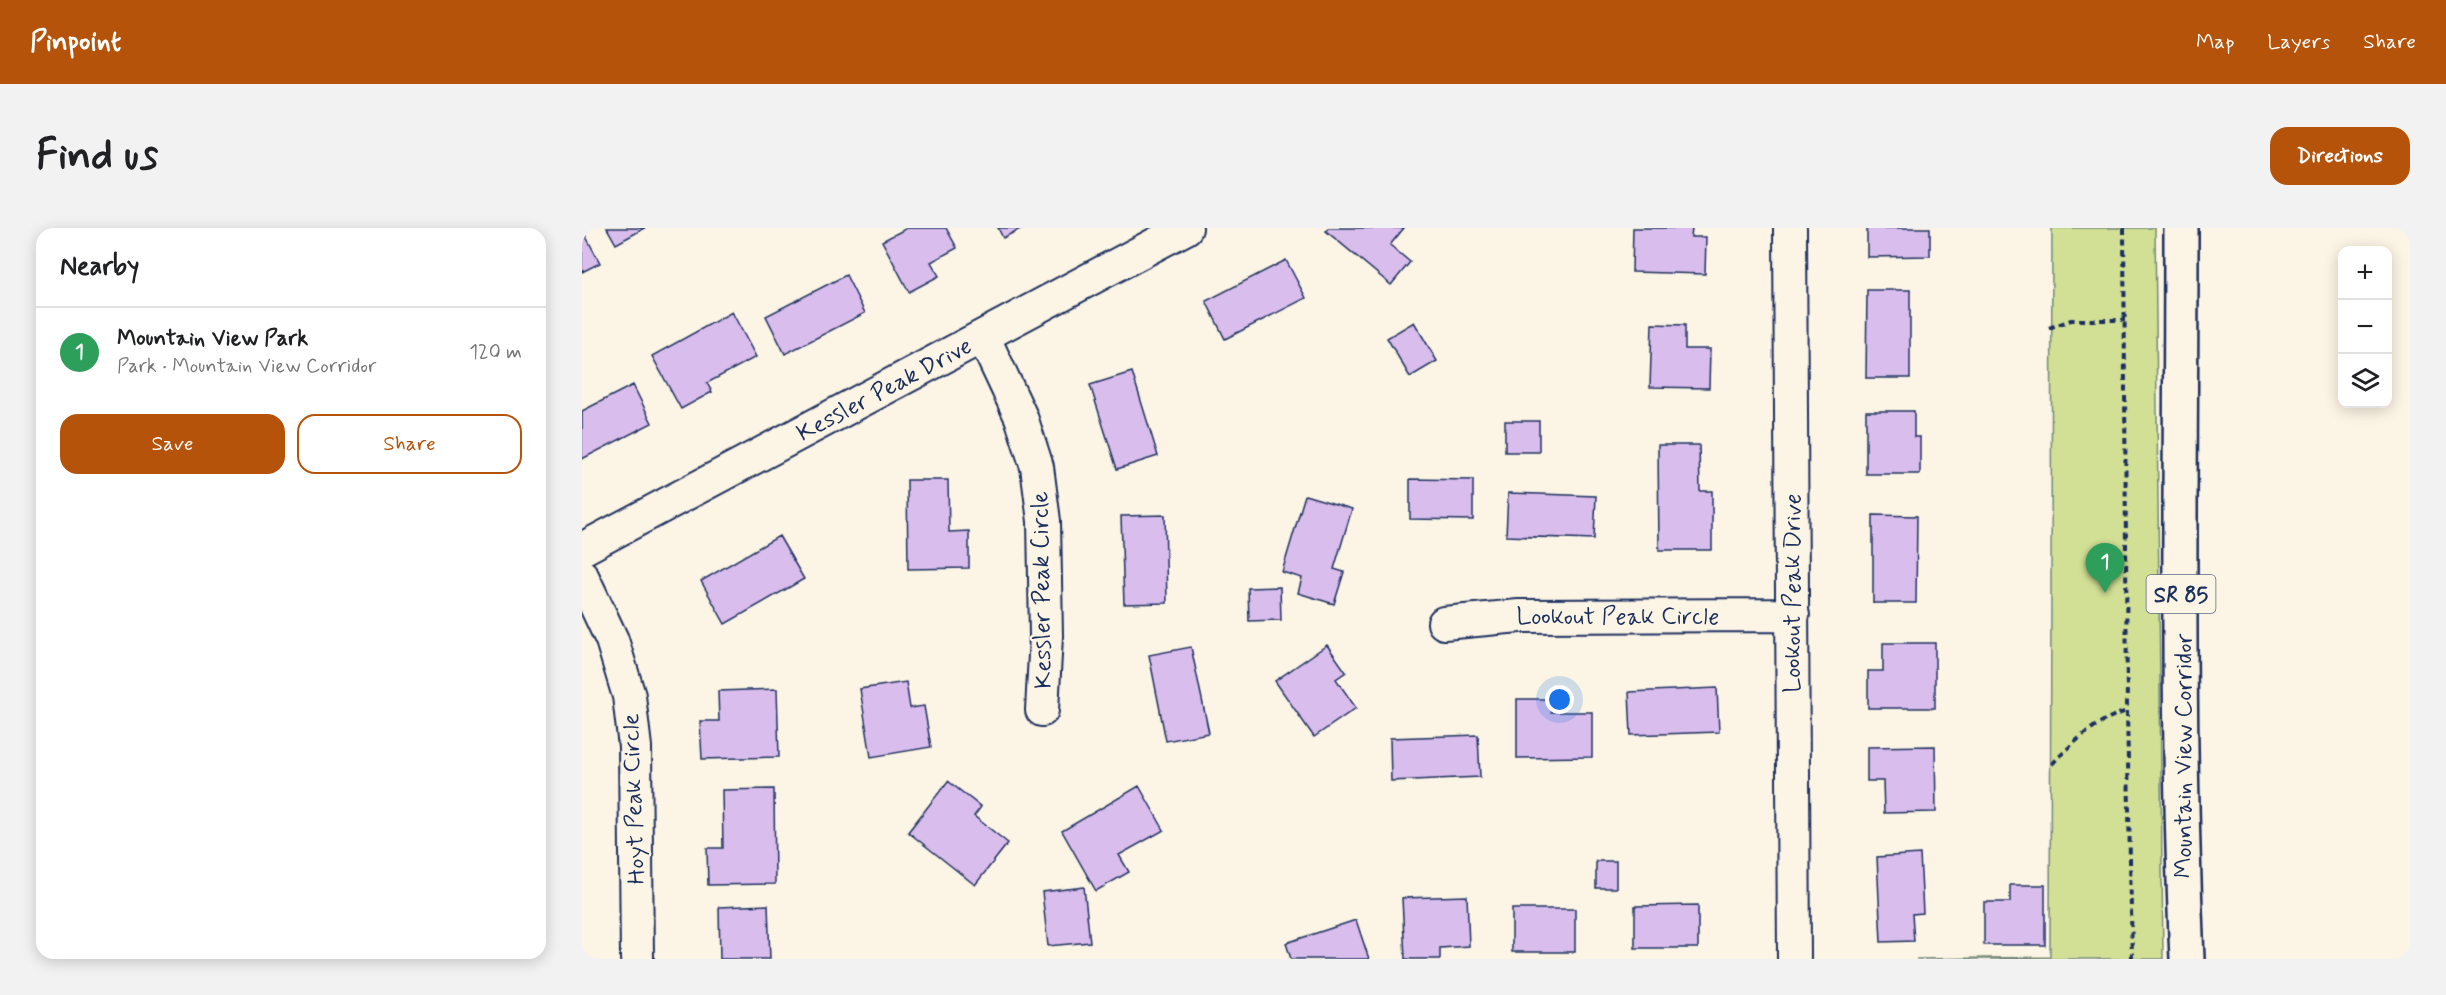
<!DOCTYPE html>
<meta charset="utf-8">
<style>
:root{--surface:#fff;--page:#f2f2f2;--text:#202124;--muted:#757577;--line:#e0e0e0;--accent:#b45309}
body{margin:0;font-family:Mynerve,sans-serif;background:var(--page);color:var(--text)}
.controls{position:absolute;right:18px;top:18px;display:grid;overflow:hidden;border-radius:12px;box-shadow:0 3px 15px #0003}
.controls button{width:54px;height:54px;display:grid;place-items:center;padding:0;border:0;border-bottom:2px solid var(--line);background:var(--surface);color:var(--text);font:30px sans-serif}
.you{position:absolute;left:978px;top:472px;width:21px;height:21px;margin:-15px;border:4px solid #fff;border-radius:50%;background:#1a73e8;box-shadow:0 0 0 9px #1a73e833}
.badge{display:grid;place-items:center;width:39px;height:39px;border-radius:50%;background:var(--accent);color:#fff;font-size:20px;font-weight:700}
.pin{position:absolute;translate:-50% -50px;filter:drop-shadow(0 2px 3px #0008)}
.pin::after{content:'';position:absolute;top:32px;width:21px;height:18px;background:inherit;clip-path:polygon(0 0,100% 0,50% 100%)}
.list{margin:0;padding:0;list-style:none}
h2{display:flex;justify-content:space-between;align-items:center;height:78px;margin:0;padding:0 24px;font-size:26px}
h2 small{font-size:20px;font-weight:400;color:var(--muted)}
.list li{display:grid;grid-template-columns:39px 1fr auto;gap:18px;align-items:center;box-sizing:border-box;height:90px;padding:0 24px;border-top:2px solid var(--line)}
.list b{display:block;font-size:22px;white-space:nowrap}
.list p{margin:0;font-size:20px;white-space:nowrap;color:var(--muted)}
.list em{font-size:20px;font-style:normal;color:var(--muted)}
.actions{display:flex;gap:12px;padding:18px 24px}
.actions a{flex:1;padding:14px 0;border:2px solid var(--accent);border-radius:18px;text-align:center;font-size:21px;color:var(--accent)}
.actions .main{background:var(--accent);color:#fff}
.icon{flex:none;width:33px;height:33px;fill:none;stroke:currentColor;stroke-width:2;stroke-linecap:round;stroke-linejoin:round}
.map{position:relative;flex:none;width:1828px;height:731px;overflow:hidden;border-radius:18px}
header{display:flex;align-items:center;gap:36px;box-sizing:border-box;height:84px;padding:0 30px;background:var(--accent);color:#fff}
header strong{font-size:28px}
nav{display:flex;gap:33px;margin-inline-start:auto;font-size:21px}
.intro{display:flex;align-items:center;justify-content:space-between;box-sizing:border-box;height:144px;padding:0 36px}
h1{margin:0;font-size:42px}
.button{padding:15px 27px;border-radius:18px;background:var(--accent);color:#fff;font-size:21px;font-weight:700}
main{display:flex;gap:36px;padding:0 36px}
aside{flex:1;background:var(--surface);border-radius:18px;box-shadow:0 3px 15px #0003}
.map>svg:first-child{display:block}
.green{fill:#d1e094;stroke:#768879;stroke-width:1.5}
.building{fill:#d9bdec;stroke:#1b2f5e;stroke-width:1.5}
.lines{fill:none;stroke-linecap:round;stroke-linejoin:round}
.minor-casing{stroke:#1b2f5e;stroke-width:36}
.trunk-casing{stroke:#1b2f5e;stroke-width:38}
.path{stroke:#1b2f5e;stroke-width:4;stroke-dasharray:6 4.5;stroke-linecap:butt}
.minor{stroke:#fcf5e5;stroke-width:32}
.trunk{stroke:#fcf5e5;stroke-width:33}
.labels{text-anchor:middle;stroke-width:4.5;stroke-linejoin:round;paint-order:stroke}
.shield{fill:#fcf5e5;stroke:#5e6a86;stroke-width:1.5}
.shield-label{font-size:22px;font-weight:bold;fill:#1b2f5e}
.street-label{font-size:24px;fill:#1b2f5e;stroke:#fcf5e5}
</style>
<header>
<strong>Pinpoint</strong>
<nav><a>Map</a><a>Layers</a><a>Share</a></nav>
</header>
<div class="intro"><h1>Find us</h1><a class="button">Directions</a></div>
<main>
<aside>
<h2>Nearby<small></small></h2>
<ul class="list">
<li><span class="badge" style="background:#2e9e5b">1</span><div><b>Mountain View Park</b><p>Park · Mountain View Corridor</p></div><em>120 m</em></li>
</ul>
<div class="actions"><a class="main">Save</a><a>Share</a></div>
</aside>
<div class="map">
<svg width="1828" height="731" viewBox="0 0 1828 731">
<rect width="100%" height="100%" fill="#fcf5e5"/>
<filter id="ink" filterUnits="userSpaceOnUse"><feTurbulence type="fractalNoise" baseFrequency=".0167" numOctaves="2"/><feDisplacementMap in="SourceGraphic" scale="12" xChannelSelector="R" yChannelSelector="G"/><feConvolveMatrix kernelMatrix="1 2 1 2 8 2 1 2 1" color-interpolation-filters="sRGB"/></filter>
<g filter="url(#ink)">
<path class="green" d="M 1470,0 L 1573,0 L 1581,731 L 1334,731 L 1468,729 Z"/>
<path class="building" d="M 25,0 L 63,0 L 34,16 Z
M 325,0 L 364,0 L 375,20 L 349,34 L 357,48 L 327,64 L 300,13 Z
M 416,0 L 440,0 L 421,10 Z
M 746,0 L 822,0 L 808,17 L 828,34 L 809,57 L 744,3 Z
M 1051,0 L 1110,0 L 1109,9 L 1124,9 L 1123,46 L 1050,44 Z
M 1285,0 L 1348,0 L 1348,28 L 1285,29 Z
M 0,1 L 18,35 L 0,44 Z
M 704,32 L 724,70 L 643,111 L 624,73 Z
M 264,47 L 283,85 L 203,126 L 184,88 Z
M 1285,62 L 1328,62 L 1328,150 L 1284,150 Z
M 150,84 L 174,129 L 125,155 L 130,164 L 99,181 L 70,128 Z
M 832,94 L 855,133 L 828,149 L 805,110 Z
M 1070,96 L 1103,97 L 1103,121 L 1128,121 L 1127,160 L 1068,159 Z
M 550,144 L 576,228 L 535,241 L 508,157 Z
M 51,157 L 70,195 L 0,231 L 0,183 Z
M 1284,183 L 1332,183 L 1332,209 L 1338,209 L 1338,246 L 1284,246 Z
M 923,193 L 957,193 L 957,224 L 923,224 Z
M 1076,217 L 1117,217 L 1118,263 L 1130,263 L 1130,322 L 1077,322 Z
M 828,251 L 891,252 L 891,292 L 828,291 Z
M 325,252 L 366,252 L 367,304 L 387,303 L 387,340 L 326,341 Z
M 926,265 L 1014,268 L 1012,311 L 924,308 Z
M 723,267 L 770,281 L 752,341 L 762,344 L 752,376 L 716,365 L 720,350 L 700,344 Z
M 583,287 L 585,375 L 542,376 L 539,288 Z
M 1291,287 L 1335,288 L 1334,375 L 1291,375 Z
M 197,308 L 222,351 L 143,396 L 119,353 Z
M 698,359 L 699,392 L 667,393 L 666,360 Z
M 1301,415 L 1353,415 L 1353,480 L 1286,480 L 1286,443 L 1301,443 Z
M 745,417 L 764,444 L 754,451 L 774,480 L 732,509 L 693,453 Z
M 609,419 L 627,505 L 584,513 L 567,427 Z
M 324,454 L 328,480 L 342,478 L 349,519 L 289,529 L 278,461 Z
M 1135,460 L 1137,504 L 1049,507 L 1047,464 Z
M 195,461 L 197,529 L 120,531 L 118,493 L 137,493 L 136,463 Z
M 935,471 L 969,471 L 969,484 L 1010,484 L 1010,529 L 935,530 Z
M 896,507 L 898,549 L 809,553 L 808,510 Z
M 1353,518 L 1354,584 L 1302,585 L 1301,553 L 1285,553 L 1285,519 Z
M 366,553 L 399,579 L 392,588 L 426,615 L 393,657 L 326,604 Z
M 557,558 L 582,602 L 537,627 L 547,644 L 514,663 L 480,603 Z
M 192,561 L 193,656 L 126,657 L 125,620 L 141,620 L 140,562 Z
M 1338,626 L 1341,685 L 1330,686 L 1332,713 L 1299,714 L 1295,629 Z
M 1014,633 L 1034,633 L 1034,660 L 1014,660 Z
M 1428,657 L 1463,657 L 1463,717 L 1402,717 L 1402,674 L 1428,674 Z
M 502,659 L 508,714 L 466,718 L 460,664 Z
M 885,668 L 887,718 L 858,720 L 858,731 L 823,731 L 820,670 Z
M 186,677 L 188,731 L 138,731 L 137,679 Z
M 1116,677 L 1116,720 L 1053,720 L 1053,678 Z
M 930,681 L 993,681 L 993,724 L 930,724 Z
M 774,692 L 787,731 L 709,731 L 704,715 Z"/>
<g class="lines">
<g class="minor-casing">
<path id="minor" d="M 1208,0 L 1212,731
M 401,108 L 439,189 L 455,239 L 462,293 L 464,408 L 460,482
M 0,321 L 604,0
M 0,348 L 30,412 L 47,468 L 53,519 L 55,731
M 862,395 L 937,388 L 1211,387"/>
</g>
<g class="trunk-casing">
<path id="trunk" d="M 1599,0 C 1599,243 1594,488 1605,731"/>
</g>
<path class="path" d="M 1542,0 L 1545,483 L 1550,731
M 1467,100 L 1489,92 L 1543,92
M 1470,536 C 1493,513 1514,492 1545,483"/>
<use href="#minor" class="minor"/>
<use href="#trunk" class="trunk"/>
</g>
</g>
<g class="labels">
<rect class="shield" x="1564.5" y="347" width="69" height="38" rx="4.5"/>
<g class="shield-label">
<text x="1599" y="374">SR 85</text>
</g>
<g class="street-label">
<text transform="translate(302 161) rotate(-28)" y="8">Kessler Peak Drive</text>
<text transform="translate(459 362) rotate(-91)" y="8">Kessler Peak Circle</text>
<text transform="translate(1210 365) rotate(-90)" y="8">Lookout Peak Drive</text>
<text x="1036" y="396">Lookout Peak Circle</text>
<text transform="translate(1601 528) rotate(-90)" y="8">Mountain View Corridor</text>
<text transform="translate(51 571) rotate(-92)" y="8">Hoyt Peak Circle</text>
</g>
</g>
</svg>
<div class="controls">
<button>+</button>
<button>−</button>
<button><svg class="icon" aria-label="layers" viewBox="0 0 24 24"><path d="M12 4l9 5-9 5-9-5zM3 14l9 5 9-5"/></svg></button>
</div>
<div class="you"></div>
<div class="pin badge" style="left:1523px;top:365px;background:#2e9e5b">1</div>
</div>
</main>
